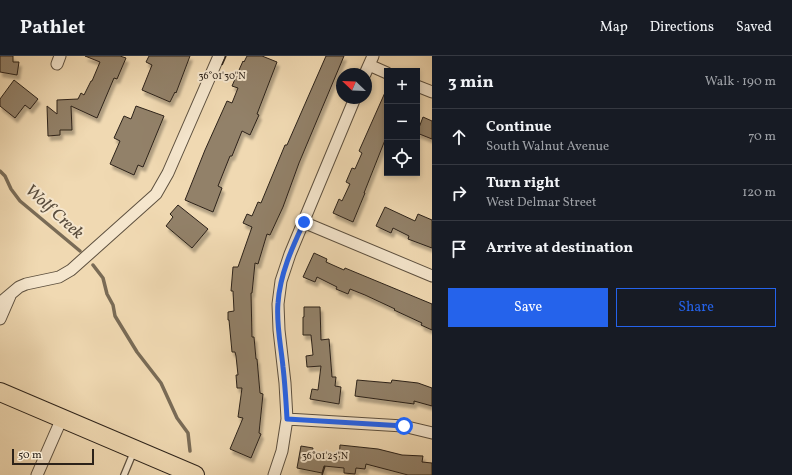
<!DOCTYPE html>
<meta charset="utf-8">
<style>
:root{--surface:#171b24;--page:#20242c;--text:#f1f3f6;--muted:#9ea1a6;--line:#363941;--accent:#2563eb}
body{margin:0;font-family:Vollkorn,serif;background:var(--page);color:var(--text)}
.controls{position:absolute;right:12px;top:12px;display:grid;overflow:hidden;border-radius:0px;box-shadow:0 2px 6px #0003}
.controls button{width:36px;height:36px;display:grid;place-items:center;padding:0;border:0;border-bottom:1px solid var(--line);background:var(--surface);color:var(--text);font:20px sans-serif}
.compass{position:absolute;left:336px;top:12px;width:36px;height:36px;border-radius:50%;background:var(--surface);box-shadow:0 2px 6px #0003;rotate:293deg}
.scale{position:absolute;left:12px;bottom:10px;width:82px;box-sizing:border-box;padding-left:4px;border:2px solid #2c2219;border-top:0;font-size:11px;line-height:14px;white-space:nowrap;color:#2c2219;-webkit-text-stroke:3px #f5e6cd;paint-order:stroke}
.stop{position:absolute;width:12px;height:12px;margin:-9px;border:3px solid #2563eb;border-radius:50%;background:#fff}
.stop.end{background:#2563eb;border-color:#fff;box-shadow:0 1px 4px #0008}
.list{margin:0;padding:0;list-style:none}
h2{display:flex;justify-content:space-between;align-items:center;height:52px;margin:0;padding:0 16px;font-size:17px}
h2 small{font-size:13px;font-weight:400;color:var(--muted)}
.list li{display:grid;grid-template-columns:26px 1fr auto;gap:12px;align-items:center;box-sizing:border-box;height:56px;padding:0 16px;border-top:1px solid var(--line)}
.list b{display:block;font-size:15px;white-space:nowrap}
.list p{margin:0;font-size:13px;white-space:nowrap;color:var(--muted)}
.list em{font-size:13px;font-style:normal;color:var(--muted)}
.actions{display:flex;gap:8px;padding:12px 16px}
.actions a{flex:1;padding:9px 0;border:1px solid var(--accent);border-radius:0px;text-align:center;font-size:14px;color:var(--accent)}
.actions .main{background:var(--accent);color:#fff}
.icon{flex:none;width:22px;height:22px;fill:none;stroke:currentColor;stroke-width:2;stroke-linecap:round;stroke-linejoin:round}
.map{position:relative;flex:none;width:432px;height:419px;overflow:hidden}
header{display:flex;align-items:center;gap:24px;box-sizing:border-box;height:56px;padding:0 20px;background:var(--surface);border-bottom:1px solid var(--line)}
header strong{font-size:19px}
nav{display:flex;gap:22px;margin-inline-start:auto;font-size:14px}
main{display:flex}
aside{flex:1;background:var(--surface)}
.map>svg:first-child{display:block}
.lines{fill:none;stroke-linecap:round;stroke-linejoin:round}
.stream{stroke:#796b56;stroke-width:3.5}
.building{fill:#928169;stroke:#2c2219;filter:url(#shadow)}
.service-casing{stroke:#5d503f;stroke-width:8}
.minor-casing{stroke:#5d503f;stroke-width:13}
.primary-casing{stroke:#2c2219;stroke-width:20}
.service{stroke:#f5e6cd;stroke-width:5.5}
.minor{stroke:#f5e6cd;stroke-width:11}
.primary{stroke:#f0d9b2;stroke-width:18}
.route{stroke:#2563eb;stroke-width:5}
.ticks{fill:none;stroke:#2c2219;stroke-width:1.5}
.labels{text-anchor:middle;stroke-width:4;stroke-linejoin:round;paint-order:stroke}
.water-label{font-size:17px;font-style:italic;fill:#594c3c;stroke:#f5e6cd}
.ticks-label{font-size:10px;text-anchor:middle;fill:#2c2219;stroke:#f5e6cd;stroke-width:4;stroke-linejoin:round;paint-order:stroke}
</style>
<header>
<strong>Pathlet</strong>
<nav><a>Map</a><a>Directions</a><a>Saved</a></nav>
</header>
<main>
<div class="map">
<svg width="432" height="419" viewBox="0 0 432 419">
<defs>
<filter id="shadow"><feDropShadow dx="2.5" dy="4.5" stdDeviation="1" flood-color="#0004"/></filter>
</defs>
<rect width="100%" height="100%" fill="#f0d9b2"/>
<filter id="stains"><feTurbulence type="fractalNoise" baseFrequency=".005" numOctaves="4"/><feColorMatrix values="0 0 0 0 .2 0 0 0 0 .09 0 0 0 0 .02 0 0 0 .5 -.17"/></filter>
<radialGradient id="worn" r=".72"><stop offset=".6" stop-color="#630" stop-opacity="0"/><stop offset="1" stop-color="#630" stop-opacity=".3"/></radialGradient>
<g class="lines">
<path class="stream" d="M 0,115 L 5,120 L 11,133 L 20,145 L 80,195
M 93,209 L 103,222 L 107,238 L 113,249 L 115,260 L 137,296 L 161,327 L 177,362 L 188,377 L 190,395"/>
</g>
<path class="building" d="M 0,0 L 13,0 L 13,6 L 19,6 L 17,19 L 0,16 Z
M 85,0 L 120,0 L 126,2 L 117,23 L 114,22 L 97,62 L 71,50 L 72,74 L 60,74 L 60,79 L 48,80 L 47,50 L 57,58 L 57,44 L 78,43 L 81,37 L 84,39 L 91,25 L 92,25 L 100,6 Z
M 149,0 L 190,0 L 176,37 L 175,36 L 170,46 L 142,34 L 152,9 L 146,6 Z
M 247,0 L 262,0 L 277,6 L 257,58 L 259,59 L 250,79 L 242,75 L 232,100 L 230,100 L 218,130 L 222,132 L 213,156 L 185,144 L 205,94 L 227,45 L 232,47 L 238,32 L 232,30 L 243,5 L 244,6 Z
M 326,0 L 344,0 L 299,107 L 283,151 L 270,179 L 267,178 L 258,208 L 255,207 L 252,237 L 251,237 L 252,281 L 254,281 L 256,303 L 257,303 L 260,337 L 263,338 L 259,377 L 261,378 L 251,402 L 230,393 L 243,362 L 238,361 L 242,332 L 237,332 L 236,319 L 238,319 L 236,300 L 235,296 L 232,296 L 229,264 L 228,264 L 228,256 L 234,255 L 233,235 L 231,235 L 233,211 L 238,211 L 252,171 L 243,167 L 247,158 L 252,160 L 258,146 L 261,147 L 285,89 L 287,89 Z
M 14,24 L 38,43 L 30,53 L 25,49 L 15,62 L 0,50 L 0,43 Z
M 387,32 L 387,79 L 364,137 L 365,137 L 353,166 L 333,157 L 339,143 L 342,145 L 350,128 L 346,126 L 352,112 L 355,113 L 362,97 L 359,95 Z
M 136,50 L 164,60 L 143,111 L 138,109 L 134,119 L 110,108 L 120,85 L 114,82 L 124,60 L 131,63 Z
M 423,61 L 432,65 L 432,83 L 417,77 Z
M 178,149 L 208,173 L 192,192 L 166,170 L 173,161 L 170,158 Z
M 385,151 L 415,165 L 418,158 L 432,164 L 432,192 L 408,183 L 409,180 L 393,172 L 391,177 L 376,170 Z
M 314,197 L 327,203 L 326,206 L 344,214 L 345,212 L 432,248 L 432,274 L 421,269 L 422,267 L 394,254 L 395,253 L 365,239 L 350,233 L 348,238 L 336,233 L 337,231 L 317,221 L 315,226 L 303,221 Z
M 304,251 L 320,251 L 321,284 L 329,283 L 332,321 L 336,321 L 335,330 L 341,331 L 339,348 L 310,343 L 312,333 L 318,334 L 321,310 L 307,311 L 306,300 L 313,299 L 311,279 L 303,279 L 303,261 L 304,261 Z
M 357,324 L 391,327 L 392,324 L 418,327 L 432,332 L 432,350 L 414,345 L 414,348 L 355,340 Z
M 340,389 L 378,393 L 402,399 L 423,400 L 422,406 L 432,407 L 432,419 L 408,419 L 366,408 L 365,413 L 356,412 L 355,418 L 344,417 L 344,412 L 324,410 L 322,417 L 297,412 L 301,390 L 313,392 L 312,399 L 339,404 Z"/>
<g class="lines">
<g class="service-casing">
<path id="service" d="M 124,419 L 134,395"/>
</g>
<g class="minor-casing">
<path id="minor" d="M 57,8 L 60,0
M 369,9 L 387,17
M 365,18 L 373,0
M 417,30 L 432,36
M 303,166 L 432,220
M 0,247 L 19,231 L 26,228 L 59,221 L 71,214 L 156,138 L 168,117 L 219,0
M 0,263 L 10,240
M 287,363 L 403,370 L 432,377
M 37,419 L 62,362
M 274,419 L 282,395 L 287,363 L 285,327 L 279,274 L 278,248 L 281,225 L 290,198 L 355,42"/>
</g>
<g class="primary-casing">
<path id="primary" d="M 0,336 L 195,419"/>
</g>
<use href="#service" class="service"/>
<use href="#minor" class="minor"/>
<use href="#primary" class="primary"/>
</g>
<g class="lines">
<path class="route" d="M 304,166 C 292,192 280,218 278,247 C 276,268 281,290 283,311 C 285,328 286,345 287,363 L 404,370"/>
</g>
<path class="ticks" d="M 222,9 L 226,0M 322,419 L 325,410"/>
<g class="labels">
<g class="water-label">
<text transform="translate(55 155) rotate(42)" y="6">Wolf Creek</text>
</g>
</g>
<g class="ticks-label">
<text x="222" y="23">36°01'30"N</text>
<text x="325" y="403">36°01'25"N</text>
</g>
<rect width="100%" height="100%" filter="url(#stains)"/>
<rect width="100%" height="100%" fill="url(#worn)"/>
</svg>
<div class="controls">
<button>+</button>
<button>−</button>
<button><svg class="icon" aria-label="locate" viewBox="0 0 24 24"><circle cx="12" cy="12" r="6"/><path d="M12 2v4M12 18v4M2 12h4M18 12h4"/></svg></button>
</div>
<svg class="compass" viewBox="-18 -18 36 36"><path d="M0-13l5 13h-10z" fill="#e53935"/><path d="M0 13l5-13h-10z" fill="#9ea1a6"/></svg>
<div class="scale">50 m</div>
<div class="stop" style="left:404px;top:370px"></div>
<div class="stop end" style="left:304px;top:166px"></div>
</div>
<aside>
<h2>3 min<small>Walk · 190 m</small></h2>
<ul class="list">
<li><svg class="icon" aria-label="ahead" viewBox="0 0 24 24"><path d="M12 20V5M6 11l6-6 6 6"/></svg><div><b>Continue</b><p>South Walnut Avenue</p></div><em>70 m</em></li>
<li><svg class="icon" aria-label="right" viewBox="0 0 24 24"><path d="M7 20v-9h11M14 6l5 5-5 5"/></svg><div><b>Turn right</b><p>West Delmar Street</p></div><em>120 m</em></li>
<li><svg class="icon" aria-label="arrive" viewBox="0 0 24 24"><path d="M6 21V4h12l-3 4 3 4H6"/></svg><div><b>Arrive at destination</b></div></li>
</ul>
<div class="actions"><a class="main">Save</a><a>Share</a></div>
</aside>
</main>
